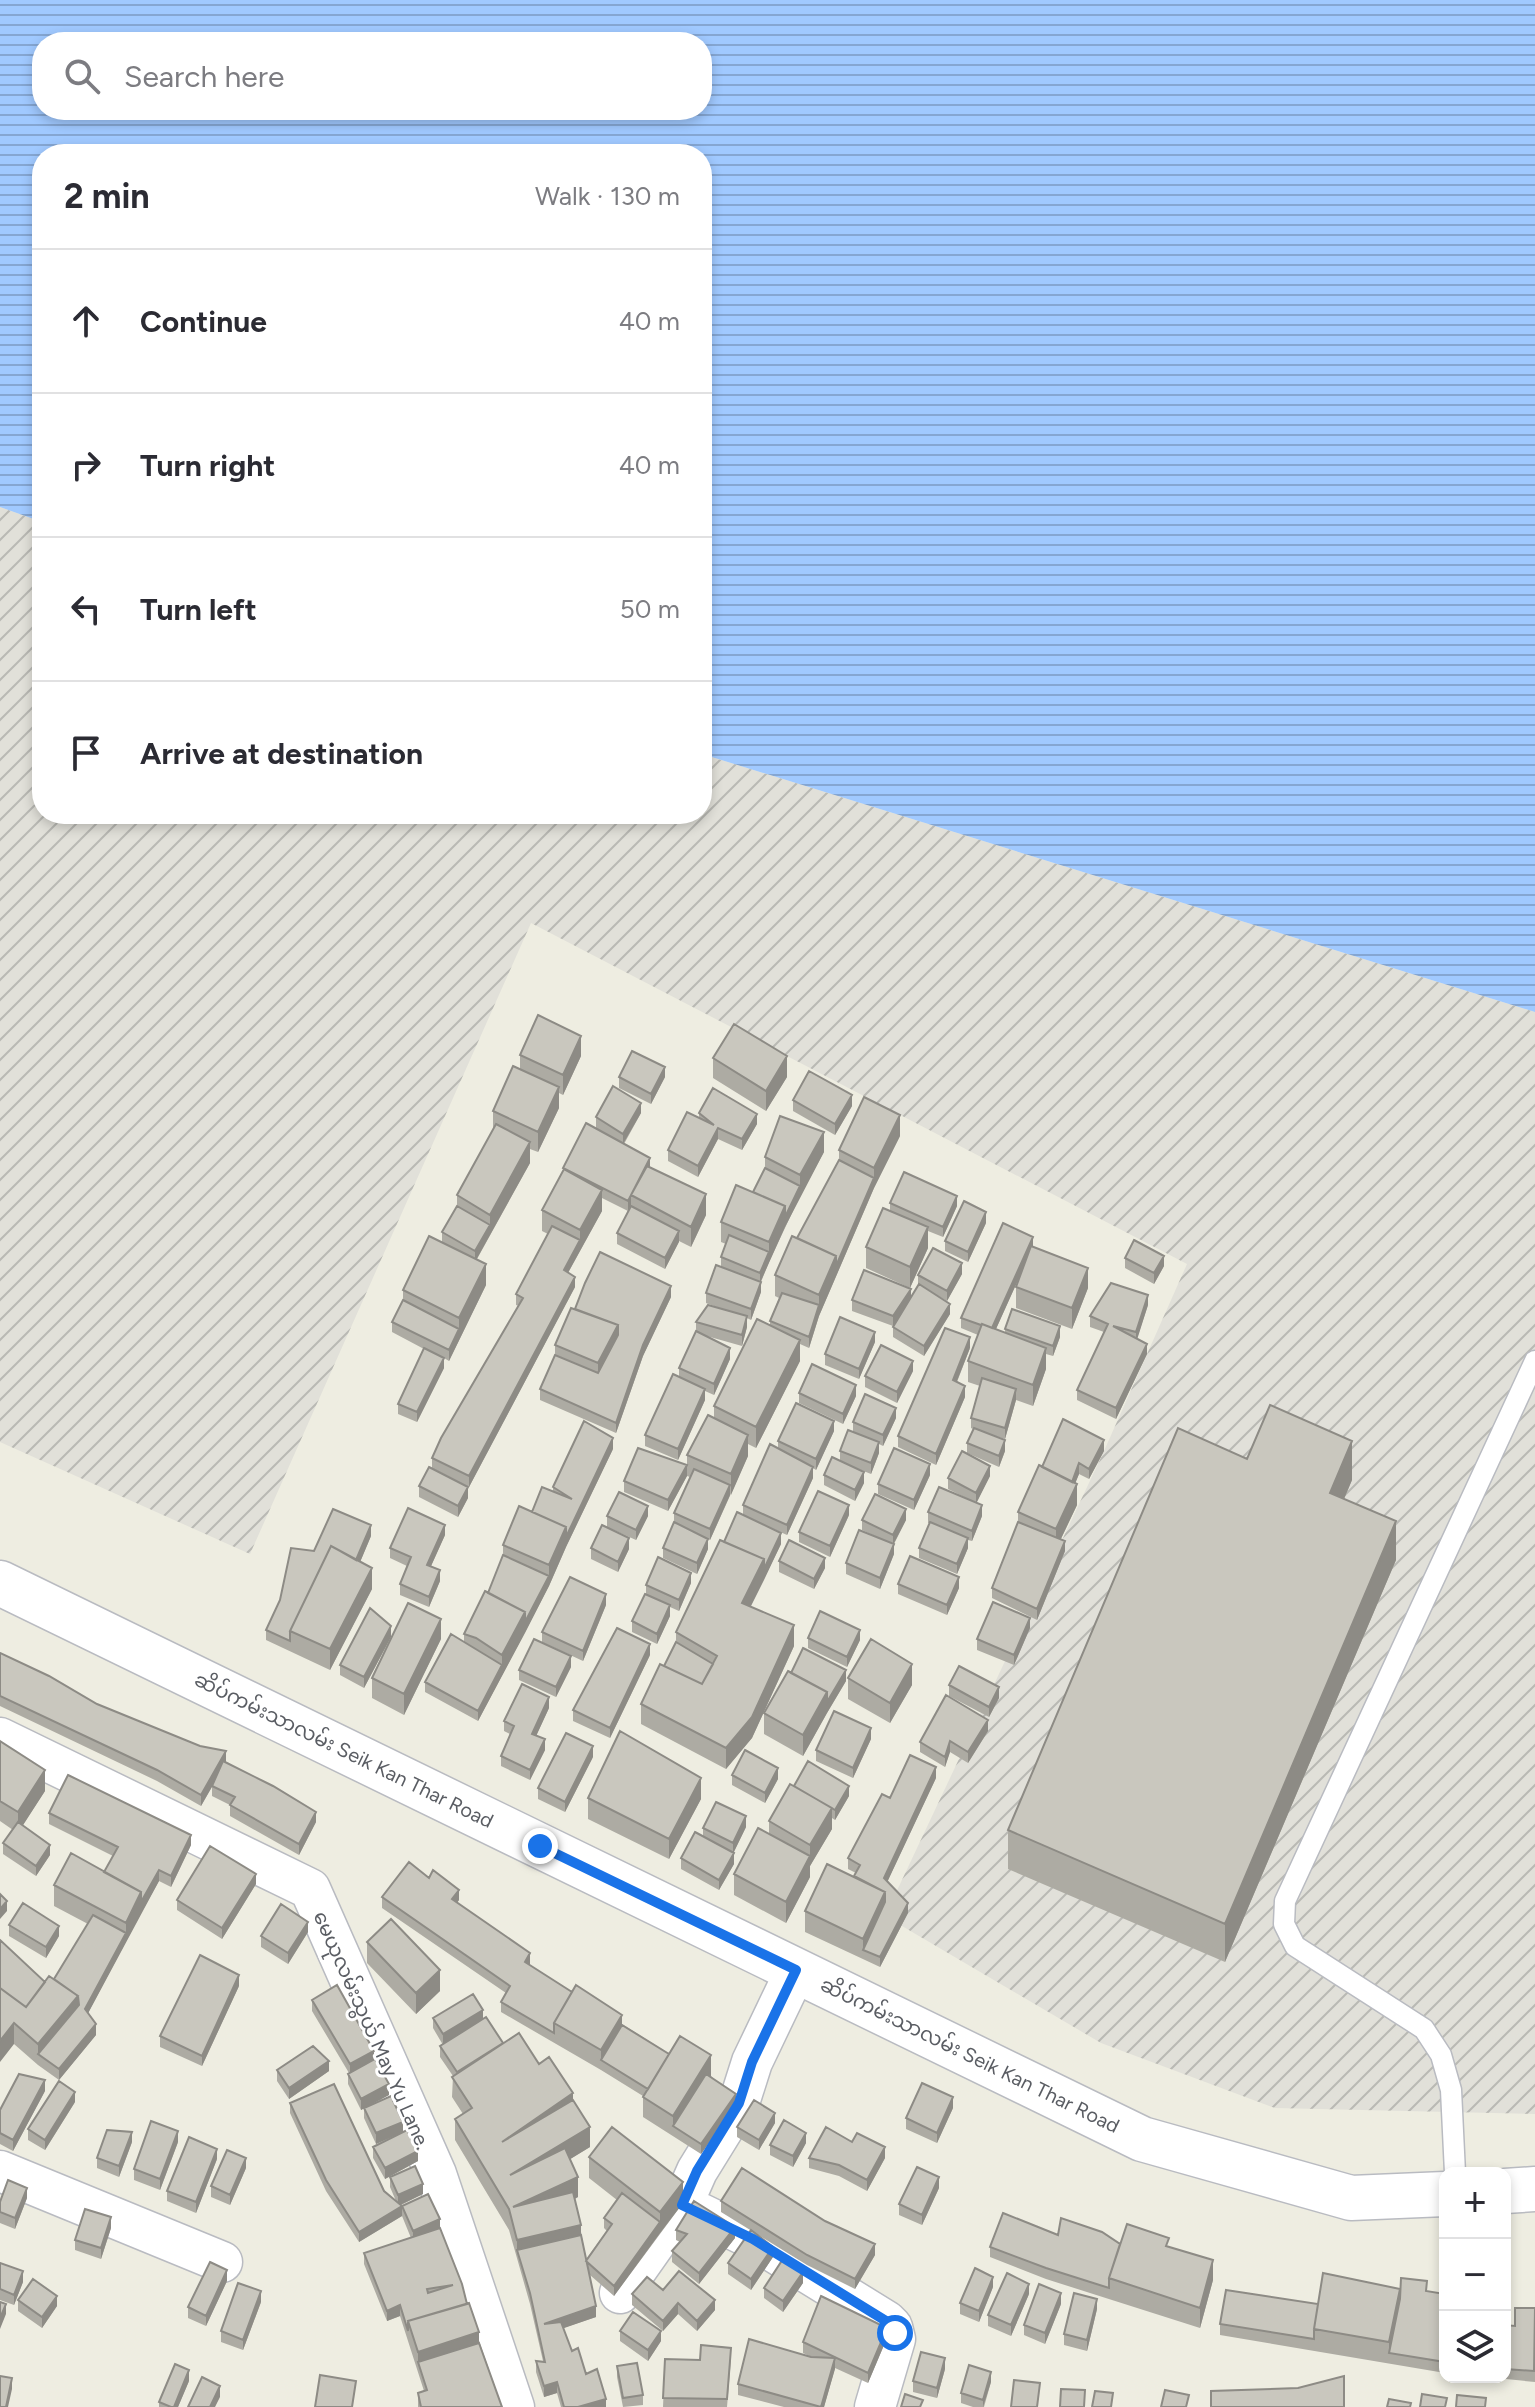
<!DOCTYPE html>
<meta charset="utf-8">
<style>
:root{--surface:#fff;--page:#f2f2f3;--text:#2b2b33;--muted:#7c7c81;--line:#e1e1e2}
body{margin:0;font-family:Figtree,"Noto Sans Myanmar",sans-serif;background:var(--page);color:var(--text)}
.controls{position:absolute;right:24px;bottom:24px;display:grid;overflow:hidden;border-radius:16px;box-shadow:0 4px 12px #0003}
.controls button{width:72px;height:72px;display:grid;place-items:center;padding:0;border:0;border-bottom:2px solid var(--line);background:var(--surface);color:var(--text);font:40px sans-serif}
.stop{position:absolute;width:24px;height:24px;margin:-18px;border:6px solid #1a73e8;border-radius:50%;background:#fff}
.stop.end{background:#1a73e8;border-color:#fff;box-shadow:0 2px 8px #0008}
.list{margin:0;padding:0;list-style:none}
h2{display:flex;justify-content:space-between;align-items:center;height:104px;margin:0;padding:0 32px;font-size:34px}
h2 small{font-size:26px;font-weight:400;color:var(--muted)}
.list li{display:grid;grid-template-columns:52px 1fr auto;gap:24px;align-items:center;box-sizing:border-box;height:144px;padding:0 32px;border-top:2px solid var(--line)}
.list b{display:block;font-size:30px;white-space:nowrap}
.list em{font-size:26px;font-style:normal;color:var(--muted)}
.icon{flex:none;width:44px;height:44px;fill:none;stroke:currentColor;stroke-width:2;stroke-linecap:round;stroke-linejoin:round}
.map{position:relative;flex:none;width:1535px;height:2407px;overflow:hidden}
.search{position:absolute;background:var(--surface);box-shadow:0 4px 12px #0003;left:32px;top:32px;width:680px;height:88px;display:flex;align-items:center;gap:20px;box-sizing:border-box;padding:0 28px;border-radius:32px;color:var(--muted);font-size:30px}
.panel{position:absolute;background:var(--surface);box-shadow:0 4px 12px #0003;left:32px;top:144px;width:680px;height:680px;border-radius:32px}
.map>svg:first-child{display:block}
.industrial{fill:url(#industrial-furrows)}
.water{fill:url(#water-rules);fill-rule:evenodd}
.lines{fill:none;stroke-linecap:round;stroke-linejoin:round}
.service-casing{stroke:#b9bbc1;stroke-width:23}
.minor-casing{stroke:#b9bbc1;stroke-width:43}
.tertiary-casing{stroke:#b9bbc1;stroke-width:47}
.service{stroke:#fff;stroke-width:20}
.minor{stroke:#fff;stroke-width:40}
.tertiary{stroke:#fff;stroke-width:44}
.wall{fill:#adaba3}
.shaded-wall{fill:#8d8b85}
.building{fill:#c9c7be;stroke:#8d8b85;stroke-width:2;fill-rule:evenodd}
.route{stroke:#1a73e8;stroke-width:10}
.labels{text-anchor:middle;stroke-width:6;stroke-linejoin:round;paint-order:stroke}
.street-label{font-size:20px;fill:#5a5d63;stroke:#fff}
</style>
<div class="map">
<svg width="1535" height="2407" viewBox="0 0 1535 2407">
<defs>
<pattern id="industrial-furrows" width="10" height="10" patternUnits="userSpaceOnUse" patternTransform="scale(2)"><rect width="10" height="10" fill="#e1e0d9"/><path d="M-1 1l2-2M0 10L10 0M9 11l2-2" fill="none" stroke="#b9b9b4"/></pattern>
<pattern id="water-rules" width="6" height="5" patternUnits="userSpaceOnUse" patternTransform="scale(2)"><rect width="6" height="5" fill="#a0c9ff"/><path d="M0 2.5h6" fill="none" stroke="#85a6d2"/></pattern>
</defs>
<rect width="100%" height="100%" fill="#eeede1"/>
<path class="industrial" d="M 0,507 L 42,522 L 42,814 L 702,814 L 702,754 L 1535,1012 L 1535,2114 L 1275,2108 L 1101,2043 L 885,1916 L 1104,1451 L 1187,1264 L 531,923 L 250,1554 L 0,1442 Z"/>
<path class="water" d="M 0,0 L 1535,0 L 1535,1012 L 702,754 L 702,154 L 42,154 L 42,522 L 0,507 ZM 42,42 L 702,42 L 702,110 L 42,110 Z"/>
<g class="lines">
<g class="service-casing">
<path id="service" d="M 1455,2173 L 1451,2090 L 1441,2055 L 1424,2029 L 1295,1946 L 1284,1924 L 1285,1901 L 1535,1361"/>
</g>
<g class="minor-casing">
<path id="minor" d="M 0,1738 L 310,1889 L 436,2174 L 514,2407
M 0,2171 L 222,2262
M 685,2206 L 753,2239 L 886,2321 L 892,2327 L 895,2339 L 875,2407
M 620,2293 L 682,2205 L 697,2171 L 739,2103 L 752,2062 L 796,1970"/>
</g>
<g class="tertiary-casing">
<path id="tertiary" d="M 0,1583 L 1142,2139 L 1351,2198 L 1445,2194
M 1505,2191 L 1535,2189"/>
</g>
<use href="#service" class="service"/>
<use href="#minor" class="minor"/>
<use href="#tertiary" class="tertiary"/>
</g>
<path class="wall" d="M 520,1055 L 581,1056 L 563,1095 L 559,1093 L 559,1108 L 538,1152 L 530,1149 L 530,1163 L 477,1259 L 486,1285 L 449,1361 L 444,1358 L 444,1368 L 417,1422 L 398,1414 L 398,1404 L 424,1349 L 392,1332 L 392,1322 L 403,1300 L 403,1290 L 442,1242 L 442,1232 L 457,1206 L 457,1195 L 493,1130 L 493,1111 L 520,1069 Z
M 713,1058 L 787,1077 L 766,1111 L 713,1078 Z
M 619,1077 L 665,1077 L 651,1104 L 619,1088 Z
M 793,1100 L 852,1106 L 835,1135 L 793,1111 Z
M 641,1113 L 624,1144 L 650,1168 L 706,1215 L 691,1247 L 679,1241 L 665,1269 L 617,1244 L 617,1233 L 631,1205 L 628,1211 L 602,1198 L 602,1211 L 568,1273 L 575,1287 L 469,1487 L 432,1468 L 432,1458 L 519,1306 L 516,1305 L 516,1294 L 548,1234 L 542,1231 L 542,1210 L 563,1171 L 563,1168 L 610,1136 L 596,1128 L 596,1117 Z
M 699,1113 L 757,1124 L 742,1150 L 718,1139 L 698,1177 L 668,1161 L 668,1150 L 699,1118 Z
M 900,1136 L 874,1188 L 819,1316 L 809,1348 L 800,1344 L 800,1361 L 756,1448 L 748,1444 L 748,1456 L 710,1540 L 708,1539 L 708,1549 L 697,1574 L 663,1558 L 663,1548 L 674,1522 L 674,1513 L 690,1477 L 687,1476 L 668,1511 L 624,1492 L 624,1481 L 687,1465 L 687,1455 L 714,1418 L 714,1406 L 770,1325 L 770,1321 L 779,1298 L 775,1296 L 775,1275 L 797,1238 L 839,1160 L 839,1150 Z
M 824,1152 L 800,1196 L 769,1262 L 761,1282 L 761,1292 L 751,1320 L 747,1318 L 747,1327 L 742,1346 L 703,1335 L 730,1359 L 714,1395 L 705,1391 L 705,1400 L 678,1460 L 645,1446 L 645,1435 L 679,1377 L 679,1368 L 696,1331 L 696,1322 L 722,1309 L 706,1303 L 706,1293 L 721,1267 L 721,1257 L 726,1244 L 721,1242 L 721,1222 L 753,1192 L 765,1168 L 765,1157 Z
M 890,1203 L 957,1206 L 943,1237 L 928,1231 L 928,1248 L 910,1288 L 866,1268 L 866,1247 L 890,1211 Z
M 986,1223 L 968,1262 L 945,1251 L 945,1241 Z
M 1033,1247 L 1088,1288 L 1072,1329 L 1016,1308 L 1016,1287 L 1021,1273 L 996,1329 L 1005,1333 L 1005,1329 L 1060,1337 L 1053,1356 L 1046,1354 L 1046,1369 L 1033,1406 L 1016,1400 L 1005,1439 L 989,1434 L 1005,1451 L 999,1467 L 967,1453 L 967,1443 L 973,1429 L 971,1428 L 971,1418 L 980,1386 L 968,1382 L 968,1361 L 978,1335 L 961,1328 L 961,1318 Z
M 1125,1258 L 1164,1266 L 1154,1284 L 1125,1268 Z
M 962,1274 L 947,1301 L 931,1292 L 950,1314 L 924,1356 L 893,1337 L 893,1326 L 852,1311 L 852,1300 L 911,1296 L 918,1285 L 918,1275 Z
M 671,1297 L 643,1356 L 616,1433 L 540,1400 L 540,1389 L 555,1355 L 555,1345 L 575,1309 Z
M 1148,1305 L 1137,1338 L 1147,1354 L 1116,1419 L 1077,1400 L 1077,1390 L 1104,1332 L 1090,1327 L 1090,1316 Z
M 875,1342 L 859,1379 L 825,1365 L 825,1354 Z
M 970,1348 L 957,1382 L 965,1397 L 936,1465 L 898,1447 L 898,1436 Z
M 913,1371 L 897,1403 L 865,1387 L 865,1376 Z
M 799,1393 L 856,1396 L 843,1424 L 799,1403 Z
M 896,1418 L 883,1446 L 879,1444 L 879,1453 L 871,1474 L 851,1466 L 864,1483 L 855,1501 L 824,1485 L 824,1475 L 840,1460 L 840,1451 L 853,1432 L 853,1422 Z
M 834,1431 L 816,1470 L 813,1468 L 813,1478 L 787,1535 L 760,1523 L 781,1544 L 750,1607 L 794,1646 L 752,1738 L 726,1769 L 641,1724 L 641,1704 L 664,1666 L 676,1642 L 676,1632 L 724,1542 L 743,1515 L 743,1505 L 778,1448 L 778,1441 Z
M 613,1449 L 566,1547 L 549,1586 L 478,1721 L 425,1692 L 425,1682 L 464,1642 L 464,1634 L 488,1593 L 503,1555 L 503,1545 L 532,1512 L 553,1491 L 553,1487 Z
M 1104,1451 L 1089,1479 L 1079,1474 L 1075,1483 L 1077,1505 L 1061,1539 L 1065,1551 L 1037,1620 L 992,1598 L 992,1588 L 1018,1522 L 1018,1512 L 1042,1467 Z
M 1247,1459 L 1352,1480 L 1344,1499 L 1396,1560 L 1225,1962 L 1008,1869 L 1008,1830 Z
M 930,1475 L 914,1510 L 878,1494 L 878,1484 Z
M 990,1476 L 976,1503 L 982,1516 L 972,1541 L 968,1540 L 968,1548 L 957,1574 L 919,1558 L 919,1548 L 930,1523 L 928,1523 L 928,1512 L 966,1498 L 948,1489 L 948,1478 Z
M 419,1486 L 468,1498 L 458,1517 L 419,1497 Z
M 849,1515 L 830,1557 L 799,1542 L 799,1532 Z
M 607,1516 L 648,1516 L 636,1540 L 607,1527 Z
M 862,1520 L 906,1520 L 894,1544 L 894,1554 L 880,1589 L 846,1574 L 846,1563 L 877,1537 L 862,1530 Z
M 445,1535 L 431,1566 L 440,1581 L 429,1607 L 400,1595 L 400,1584 L 407,1566 L 390,1558 L 390,1548 Z
M 371,1536 L 360,1562 L 372,1589 L 330,1670 L 266,1640 L 266,1630 L 314,1551 Z
M 591,1548 L 629,1549 L 618,1572 L 591,1559 Z
M 779,1561 L 825,1568 L 814,1589 L 779,1572 Z
M 691,1583 L 679,1611 L 670,1607 L 670,1616 L 657,1644 L 632,1632 L 632,1621 L 646,1594 L 646,1585 Z
M 898,1584 L 959,1588 L 947,1615 L 898,1594 Z
M 606,1605 L 583,1661 L 542,1642 L 542,1632 Z
M 1030,1628 L 1014,1665 L 977,1650 L 977,1639 Z
M 391,1637 L 364,1688 L 340,1675 L 340,1665 Z
M 808,1638 L 860,1640 L 847,1667 L 808,1648 Z
M 441,1639 L 404,1715 L 372,1698 L 372,1678 Z
M 0,1653 L 97,1704 L 226,1762 L 316,1822 L 299,1855 L 230,1816 L 230,1805 L 212,1796 L 212,1787 L 201,1806 L 157,1781 L 0,1706 Z
M 650,1655 L 610,1738 L 573,1721 L 573,1710 Z
M 571,1667 L 556,1697 L 519,1680 L 519,1670 Z
M 791,1673 L 846,1681 L 827,1713 L 803,1756 L 764,1734 L 764,1713 Z
M 848,1678 L 912,1685 L 890,1723 L 848,1699 Z
M 949,1685 L 999,1698 L 989,1717 L 949,1696 Z
M 549,1708 L 536,1736 L 545,1750 L 530,1780 L 501,1766 L 501,1756 L 510,1734 L 504,1731 L 504,1721 Z
M 988,1731 L 968,1763 L 950,1752 L 945,1767 L 920,1752 L 920,1742 Z
M 871,1739 L 853,1778 L 816,1761 L 816,1750 Z
M 0,1741 L 45,1791 L 22,1826 L 50,1855 L 36,1876 L 3,1854 L 3,1843 L 13,1830 L 0,1821 Z
M 593,1757 L 565,1812 L 538,1799 L 538,1788 Z
M 732,1775 L 778,1779 L 765,1803 L 732,1785 Z
M 936,1778 L 887,1882 L 908,1913 L 880,1967 L 805,1932 L 805,1911 L 854,1876 L 856,1873 L 848,1869 L 848,1858 L 890,1798 Z
M 794,1787 L 849,1796 L 835,1820 L 832,1818 L 832,1829 L 810,1866 L 810,1877 L 786,1923 L 734,1895 L 734,1874 L 769,1834 L 769,1821 Z
M 588,1798 L 701,1799 L 669,1859 L 588,1819 Z
M 49,1813 L 191,1845 L 171,1887 L 159,1881 L 141,1913 L 88,2013 L 96,2035 L 59,2080 L 38,2065 L 14,2044 L 0,1941 L 45,1982 L 54,1979 L 88,1924 L 54,1906 L 54,1885 L 104,1872 L 113,1856 L 49,1824 Z
M 746,1827 L 733,1853 L 734,1864 L 719,1890 L 681,1869 L 681,1858 L 703,1836 L 703,1828 Z
M 429,1878 L 459,1900 L 457,1902 L 530,1964 L 530,1965 L 669,2054 L 711,2076 L 736,2104 L 701,2154 L 643,2117 L 643,2096 L 601,2070 L 501,2012 L 501,2002 L 506,1993 L 382,1908 L 382,1897 Z
M 256,1884 L 222,1939 L 177,1910 L 177,1900 Z
M 9,1925 L 59,1936 L 46,1958 L 9,1936 Z
M 308,1932 L 288,1964 L 261,1947 L 261,1936 Z
M 367,1942 L 440,1991 L 416,2014 L 367,1963 Z
M 239,1986 L 202,2066 L 160,2047 L 160,2036 Z
M 312,2000 L 374,2060 L 389,2095 L 370,2105 L 403,2132 L 418,2161 L 385,2179 L 373,2158 L 373,2147 L 396,2135 L 376,2144 L 364,2118 L 364,2108 L 361,2110 L 348,2084 L 348,2074 L 349,2073 L 312,2011 Z
M 433,2018 L 483,2019 L 503,2043 L 539,2064 L 573,2100 L 590,2147 L 570,2159 L 578,2197 L 575,2199 L 586,2259 L 607,2231 L 604,2228 L 604,2218 L 617,2200 L 589,2178 L 589,2157 L 683,2203 L 614,2296 L 590,2275 L 596,2317 L 563,2328 L 572,2351 L 606,2407 L 561,2407 L 557,2393 L 544,2397 L 536,2372 L 536,2361 L 543,2361 L 530,2304 L 509,2230 L 455,2140 L 455,2119 L 463,2114 L 452,2097 L 453,2076 L 440,2057 L 440,2046 L 443,2045 L 433,2028 Z
M 277,2070 L 329,2071 L 289,2099 L 277,2081 Z
M 45,2091 L 13,2151 L 0,2144 L 0,2110 Z
M 75,2102 L 45,2150 L 28,2140 L 28,2129 Z
M 290,2103 L 396,2201 L 390,2187 L 390,2177 L 423,2194 L 401,2205 L 440,2228 L 502,2407 L 418,2407 L 418,2393 L 424,2391 L 400,2316 L 387,2321 L 364,2264 L 364,2253 L 411,2238 L 402,2216 L 359,2242 L 326,2191 L 290,2113 Z
M 953,2108 L 937,2143 L 906,2129 L 906,2118 Z
M 775,2123 L 759,2150 L 737,2137 L 737,2127 Z
M 132,2142 L 119,2177 L 97,2168 L 97,2158 Z
M 178,2142 L 160,2190 L 134,2180 L 134,2169 Z
M 852,2142 L 885,2158 L 867,2191 L 839,2176 L 809,2168 L 809,2158 Z
M 806,2143 L 793,2167 L 770,2155 L 770,2145 Z
M 217,2159 L 196,2213 L 167,2201 L 167,2191 Z
M 246,2168 L 230,2205 L 211,2197 L 211,2186 Z
M 939,2188 L 922,2225 L 899,2215 L 899,2204 Z
M 27,2198 L 15,2229 L 0,2223 L 0,2202 Z
M 721,2201 L 875,2255 L 855,2289 L 807,2265 L 721,2212 Z
M 111,2228 L 101,2259 L 75,2250 L 75,2240 Z
M 676,2230 L 735,2238 L 699,2284 L 672,2262 L 672,2251 L 680,2242 L 676,2240 Z
M 1058,2235 L 1120,2244 L 1169,2246 L 1213,2280 L 1200,2328 L 1046,2279 L 990,2257 L 990,2247 Z
M 773,2257 L 751,2290 L 728,2274 L 728,2263 Z
M 0,2263 L 23,2282 L 14,2305 L 0,2300 Z
M 227,2281 L 206,2326 L 188,2318 L 188,2307 Z
M 803,2283 L 783,2312 L 764,2298 L 764,2288 Z
M 993,2287 L 979,2322 L 960,2314 L 960,2303 Z
M 1400,2289 L 1445,2294 L 1445,2373 L 1220,2335 L 1220,2324 Z
M 663,2290 L 715,2310 L 697,2331 L 678,2314 L 663,2331 L 632,2305 L 632,2294 Z
M 1029,2294 L 1011,2336 L 988,2326 L 988,2315 Z
M 18,2300 L 57,2306 L 42,2328 L 18,2311 Z
M 261,2302 L 243,2350 L 221,2342 L 221,2331 Z
M 1061,2304 L 1045,2344 L 1024,2335 L 1024,2325 Z
M 1535,2308 L 1535,2382 L 1486,2377 L 1505,2377 L 1505,2325 L 1515,2326 Z
M 1097,2309 L 1087,2351 L 1064,2345 L 1064,2334 Z
M 620,2331 L 661,2341 L 648,2361 L 620,2341 Z
M 887,2338 L 868,2383 L 835,2368 L 824,2407 L 784,2407 L 738,2395 L 738,2384 L 811,2357 L 803,2353 L 803,2342 Z
M 665,2359 L 700,2360 L 731,2359 L 727,2407 L 663,2407 Z
M 617,2366 L 643,2395 L 643,2405 L 623,2407 L 617,2377 Z
M 945,2369 L 937,2398 L 913,2392 L 913,2381 Z
M 189,2381 L 178,2407 L 159,2407 L 159,2402 Z
M 991,2382 L 984,2407 L 973,2407 L 961,2403 L 961,2393 Z"/>
<path class="shaded-wall" d="M 581,1036 L 581,1056 L 563,1095 L 563,1075 Z
M 787,1056 L 787,1077 L 766,1111 L 766,1091 Z
M 665,1067 L 665,1077 L 651,1104 L 651,1094 Z
M 559,1087 L 559,1108 L 538,1152 L 538,1132 Z
M 852,1095 L 852,1106 L 835,1135 L 835,1124 Z
M 641,1103 L 641,1113 L 623,1144 L 623,1134 Z
M 757,1114 L 757,1124 L 742,1150 L 742,1139 Z
M 900,1115 L 900,1136 L 874,1188 L 819,1316 L 809,1348 L 809,1337 L 819,1305 L 819,1295 L 836,1256 L 874,1178 L 874,1168 Z
M 718,1128 L 718,1139 L 698,1177 L 698,1166 Z
M 824,1132 L 824,1152 L 785,1227 L 785,1217 L 800,1186 L 800,1175 Z
M 530,1142 L 530,1163 L 475,1262 L 475,1251 L 490,1225 L 490,1215 Z
M 650,1158 L 650,1168 L 631,1195 L 631,1205 L 628,1211 L 628,1201 Z
M 602,1190 L 602,1211 L 564,1280 L 564,1270 L 580,1240 L 580,1230 Z
M 706,1194 L 706,1215 L 691,1247 L 691,1227 Z
M 957,1196 L 957,1206 L 943,1237 L 943,1227 Z
M 785,1206 L 785,1227 L 760,1283 L 760,1273 L 769,1252 L 769,1242 Z
M 986,1212 L 986,1223 L 968,1262 L 968,1252 Z
M 928,1227 L 928,1248 L 910,1288 L 910,1267 Z
M 679,1231 L 679,1242 L 665,1269 L 665,1258 Z
M 1033,1237 L 1033,1247 L 991,1340 L 991,1329 Z
M 1164,1256 L 1164,1266 L 1154,1284 L 1154,1273 Z
M 962,1263 L 962,1274 L 947,1301 L 947,1291 Z
M 486,1264 L 486,1285 L 449,1361 L 449,1350 L 459,1329 L 459,1318 Z
M 1088,1268 L 1088,1288 L 1072,1329 L 1072,1308 Z
M 575,1277 L 575,1287 L 469,1487 L 469,1476 Z
M 761,1282 L 761,1292 L 751,1320 L 751,1309 Z
M 671,1286 L 671,1297 L 643,1356 L 616,1433 L 616,1423 L 643,1345 Z
M 911,1289 L 911,1299 L 893,1327 L 893,1316 Z
M 1148,1295 L 1148,1305 L 1136,1343 L 1136,1332 Z
M 950,1304 L 950,1314 L 924,1356 L 924,1346 Z
M 747,1316 L 747,1327 L 742,1346 L 742,1335 Z
M 618,1325 L 618,1345 L 598,1383 L 598,1363 Z
M 1060,1326 L 1060,1337 L 1053,1356 L 1053,1346 Z
M 875,1332 L 875,1342 L 859,1379 L 859,1369 Z
M 970,1337 L 970,1348 L 953,1391 L 953,1380 Z
M 800,1340 L 800,1361 L 756,1448 L 756,1427 Z
M 1147,1344 L 1147,1354 L 1116,1419 L 1116,1408 Z
M 730,1348 L 730,1359 L 714,1395 L 714,1384 Z
M 1046,1348 L 1046,1369 L 1033,1406 L 1033,1385 Z
M 444,1358 L 444,1368 L 417,1422 L 417,1412 Z
M 913,1361 L 913,1371 L 897,1403 L 897,1392 Z
M 856,1385 L 856,1396 L 843,1424 L 843,1414 Z
M 965,1386 L 965,1397 L 936,1465 L 936,1454 Z
M 705,1389 L 705,1400 L 678,1460 L 678,1449 Z
M 1016,1389 L 1016,1400 L 1005,1439 L 1005,1428 Z
M 896,1408 L 896,1418 L 883,1446 L 883,1435 Z
M 834,1421 L 834,1431 L 816,1470 L 816,1459 Z
M 748,1435 L 748,1456 L 731,1495 L 731,1474 Z
M 613,1438 L 613,1449 L 566,1547 L 549,1586 L 525,1633 L 525,1622 L 549,1576 L 549,1565 L 566,1527 Z
M 1005,1440 L 1005,1451 L 999,1467 L 999,1456 Z
M 1104,1440 L 1104,1451 L 1089,1479 L 1089,1469 Z
M 1352,1441 L 1352,1480 L 1330,1532 L 1330,1493 Z
M 879,1442 L 879,1453 L 871,1474 L 871,1463 Z
M 1079,1463 L 1079,1474 L 1069,1499 L 1069,1489 Z
M 930,1464 L 930,1475 L 914,1510 L 914,1500 Z
M 687,1465 L 687,1476 L 668,1511 L 668,1500 Z
M 990,1466 L 990,1476 L 976,1504 L 976,1493 Z
M 813,1467 L 813,1478 L 787,1535 L 787,1525 Z
M 864,1472 L 864,1483 L 855,1501 L 855,1490 Z
M 1077,1484 L 1077,1505 L 1056,1549 L 1056,1529 Z
M 730,1485 L 730,1495 L 710,1540 L 710,1529 Z
M 468,1487 L 468,1498 L 458,1517 L 458,1506 Z
M 849,1505 L 849,1515 L 830,1557 L 830,1546 Z
M 982,1505 L 982,1516 L 972,1541 L 972,1531 Z
M 648,1506 L 648,1516 L 636,1540 L 636,1530 Z
M 906,1509 L 906,1520 L 893,1545 L 893,1535 Z
M 1396,1521 L 1396,1560 L 1225,1962 L 1225,1924 Z
M 371,1525 L 371,1536 L 353,1579 L 353,1568 Z
M 445,1525 L 445,1535 L 427,1575 L 427,1565 Z
M 781,1533 L 781,1544 L 764,1580 L 742,1624 L 742,1603 L 764,1559 Z
M 629,1538 L 629,1549 L 618,1572 L 618,1562 Z
M 968,1538 L 968,1548 L 957,1574 L 957,1564 Z
M 708,1539 L 708,1549 L 697,1574 L 697,1563 Z
M 1065,1541 L 1065,1551 L 1037,1620 L 1037,1609 Z
M 894,1544 L 894,1554 L 880,1589 L 880,1578 Z
M 825,1558 L 825,1568 L 814,1589 L 814,1579 Z
M 372,1568 L 372,1589 L 330,1670 L 330,1649 Z
M 440,1570 L 440,1581 L 429,1607 L 429,1597 Z
M 691,1573 L 691,1583 L 679,1611 L 679,1600 Z
M 959,1577 L 959,1588 L 947,1615 L 947,1605 Z
M 606,1594 L 606,1605 L 583,1661 L 583,1651 Z
M 670,1605 L 670,1616 L 657,1644 L 657,1634 Z
M 525,1612 L 525,1633 L 478,1721 L 478,1711 L 502,1665 L 502,1655 Z
M 1030,1618 L 1030,1628 L 1014,1665 L 1014,1655 Z
M 441,1619 L 441,1639 L 404,1715 L 404,1694 Z
M 794,1625 L 794,1646 L 752,1738 L 726,1769 L 726,1748 Z
M 391,1626 L 391,1637 L 364,1688 L 364,1677 Z
M 860,1630 L 860,1640 L 847,1667 L 847,1657 Z
M 650,1644 L 650,1655 L 610,1738 L 610,1728 Z
M 571,1656 L 571,1667 L 556,1697 L 556,1687 Z
M 912,1664 L 912,1685 L 890,1723 L 890,1703 Z
M 846,1670 L 846,1681 L 827,1713 L 803,1756 L 803,1735 L 827,1692 Z
M 999,1687 L 999,1698 L 989,1717 L 989,1707 Z
M 549,1697 L 549,1708 L 532,1745 L 532,1734 Z
M 988,1720 L 988,1731 L 968,1763 L 968,1752 Z
M 871,1728 L 871,1739 L 853,1778 L 853,1768 Z
M 545,1739 L 545,1750 L 530,1780 L 530,1770 Z
M 950,1741 L 950,1752 L 945,1767 L 945,1757 Z
M 593,1746 L 593,1757 L 565,1812 L 565,1802 Z
M 226,1751 L 226,1762 L 201,1806 L 201,1795 Z
M 936,1767 L 936,1778 L 884,1889 L 884,1878 Z
M 778,1768 L 778,1779 L 765,1803 L 765,1793 Z
M 45,1770 L 45,1791 L 18,1833 L 18,1812 Z
M 701,1778 L 701,1799 L 669,1859 L 669,1839 Z
M 849,1786 L 849,1796 L 835,1820 L 835,1810 Z
M 832,1808 L 832,1829 L 810,1866 L 810,1845 Z
M 316,1812 L 316,1822 L 299,1855 L 299,1844 Z
M 746,1816 L 746,1827 L 733,1854 L 733,1843 Z
M 191,1835 L 191,1845 L 171,1887 L 171,1876 Z
M 50,1845 L 50,1855 L 36,1876 L 36,1866 Z
M 734,1853 L 734,1864 L 719,1890 L 719,1880 Z
M 810,1856 L 810,1877 L 786,1923 L 786,1902 Z
M 159,1870 L 159,1881 L 85,2019 L 85,2009 L 126,1933 L 126,1923 L 141,1892 Z
M 256,1874 L 256,1884 L 222,1939 L 222,1928 Z
M 459,1890 L 459,1900 L 452,1910 L 452,1899 Z
M 885,1892 L 885,1913 L 863,1950 L 863,1939 Z
M 7,1901 L 7,1911 L 0,1919 L 0,1909 Z
M 908,1903 L 908,1913 L 880,1967 L 880,1957 Z
M 308,1922 L 308,1932 L 288,1964 L 288,1953 Z
M 59,1926 L 59,1936 L 46,1958 L 46,1947 Z
M 530,1953 L 530,1964 L 525,1972 L 525,1962 Z
M 440,1970 L 440,1991 L 416,2014 L 416,1993 Z
M 239,1975 L 239,1986 L 202,2066 L 202,2056 Z
M 78,1996 L 78,2017 L 38,2054 L 38,2044 Z
M 483,2010 L 483,2021 L 443,2045 L 443,2034 Z
M 622,2015 L 622,2035 L 601,2060 L 601,2050 Z
M 14,2023 L 14,2044 L 0,2062 L 0,2041 Z
M 96,2024 L 96,2035 L 59,2080 L 59,2069 Z
M 374,2051 L 374,2061 L 350,2075 L 350,2064 Z
M 711,2055 L 711,2076 L 678,2129 L 673,2126 L 673,2136 L 673,2116 Z
M 329,2061 L 329,2071 L 289,2099 L 289,2088 Z
M 45,2080 L 45,2091 L 13,2151 L 13,2140 Z
M 389,2084 L 389,2095 L 361,2110 L 361,2099 Z
M 75,2092 L 75,2102 L 45,2150 L 45,2140 Z
M 573,2093 L 573,2114 L 502,2142 Z
M 736,2094 L 736,2104 L 701,2154 L 701,2144 Z
M 953,2097 L 953,2108 L 937,2143 L 937,2133 Z
M 775,2113 L 775,2123 L 759,2150 L 759,2140 Z
M 403,2122 L 403,2132 L 376,2144 L 376,2133 Z
M 590,2127 L 590,2147 L 510,2196 L 510,2175 Z
M 178,2131 L 178,2142 L 160,2190 L 160,2179 Z
M 132,2132 L 132,2142 L 119,2177 L 119,2166 Z
M 806,2133 L 806,2143 L 793,2167 L 793,2156 Z
M 885,2147 L 885,2158 L 867,2191 L 867,2180 Z
M 217,2149 L 217,2159 L 196,2213 L 196,2202 Z
M 418,2151 L 418,2161 L 385,2179 L 385,2168 Z
M 246,2158 L 246,2168 L 230,2205 L 230,2195 Z
M 578,2177 L 578,2197 L 513,2228 L 513,2207 Z
M 939,2177 L 939,2188 L 922,2225 L 922,2215 Z
M 683,2182 L 683,2203 L 660,2233 L 660,2212 Z
M 423,2184 L 423,2194 L 398,2206 L 398,2195 Z
M 27,2188 L 27,2198 L 15,2229 L 15,2218 Z
M 402,2206 L 402,2216 L 359,2242 L 359,2232 Z
M 111,2217 L 111,2228 L 101,2259 L 101,2248 Z
M 440,2219 L 440,2230 L 413,2242 L 413,2231 Z
M 660,2222 L 660,2233 L 614,2296 L 614,2286 Z
M 581,2225 L 581,2246 L 517,2250 L 517,2240 Z
M 735,2227 L 735,2238 L 699,2284 L 699,2273 Z
M 875,2244 L 875,2255 L 855,2289 L 855,2279 Z
M 773,2247 L 773,2257 L 751,2290 L 751,2279 Z
M 1213,2260 L 1213,2280 L 1200,2328 L 1200,2308 Z
M 227,2270 L 227,2281 L 206,2326 L 206,2316 Z
M 23,2271 L 23,2282 L 14,2305 L 14,2295 Z
M 803,2272 L 803,2283 L 783,2312 L 783,2301 Z
M 993,2277 L 993,2287 L 979,2322 L 979,2311 Z
M 1029,2284 L 1029,2294 L 1011,2336 L 1011,2325 Z
M 1400,2289 L 1400,2309 L 1389,2353 L 1389,2342 Z
M 261,2291 L 261,2302 L 243,2350 L 243,2340 Z
M 1061,2293 L 1061,2304 L 1045,2344 L 1045,2333 Z
M 57,2296 L 57,2306 L 42,2328 L 42,2317 Z
M 1097,2299 L 1097,2309 L 1087,2351 L 1087,2340 Z
M 715,2300 L 715,2310 L 697,2331 L 697,2321 Z
M 678,2303 L 678,2314 L 663,2331 L 663,2321 Z
M 6,2304 L 6,2314 L 0,2329 L 0,2318 Z
M 400,2305 L 400,2316 L 387,2321 L 387,2311 Z
M 596,2306 L 596,2317 L 544,2335 L 544,2324 Z
M 887,2328 L 887,2338 L 868,2383 L 868,2373 Z
M 661,2331 L 661,2341 L 648,2361 L 648,2350 Z
M 479,2332 L 479,2353 L 418,2362 L 418,2352 Z
M 835,2358 L 835,2369 L 824,2407 L 821,2407 Z
M 945,2358 L 945,2369 L 937,2398 L 937,2388 Z
M 189,2370 L 189,2381 L 178,2407 L 174,2407 Z
M 991,2372 L 991,2382 L 983,2407 L 983,2400 Z
M 12,2378 L 12,2389 L 8,2407 L 6,2407 Z
M 557,2382 L 557,2393 L 544,2397 L 544,2386 Z
M 220,2386 L 220,2397 L 215,2407 L 210,2407 Z
M 606,2399 L 606,2407 L 578,2407 Z"/>
<path class="building" d="M 538,1015 L 581,1036 L 563,1075 L 520,1055 Z
M 734,1024 L 787,1056 L 766,1091 L 713,1058 Z
M 632,1051 L 665,1067 L 651,1094 L 619,1077 Z
M 513,1066 L 559,1087 L 538,1132 L 493,1111 Z
M 809,1071 L 852,1095 L 835,1124 L 793,1100 Z
M 613,1086 L 641,1103 L 623,1134 L 596,1117 Z
M 713,1088 L 757,1114 L 742,1139 L 718,1128 L 698,1166 L 668,1150 L 687,1112 L 714,1125 L 699,1113 Z
M 864,1097 L 900,1115 L 874,1168 L 839,1150 Z
M 780,1116 L 824,1132 L 800,1175 L 765,1157 Z
M 586,1123 L 650,1158 L 628,1201 L 563,1168 Z
M 496,1124 L 530,1142 L 490,1215 L 457,1195 Z
M 839,1160 L 874,1178 L 836,1266 L 836,1256 L 797,1238 Z
M 647,1166 L 706,1194 L 691,1227 L 631,1195 Z
M 765,1168 L 800,1186 L 785,1217 L 785,1206 L 753,1192 Z
M 564,1169 L 602,1190 L 580,1230 L 542,1210 Z
M 904,1172 L 957,1196 L 943,1227 L 890,1203 Z
M 736,1185 L 785,1206 L 769,1242 L 721,1222 Z
M 964,1201 L 986,1212 L 968,1252 L 945,1241 Z
M 457,1206 L 490,1225 L 475,1251 L 442,1232 Z
M 631,1206 L 679,1231 L 665,1258 L 617,1233 Z
M 883,1208 L 928,1227 L 910,1267 L 866,1247 Z
M 1003,1223 L 1033,1237 L 992,1328 L 982,1324 L 981,1325 L 961,1318 Z
M 552,1226 L 580,1240 L 564,1270 L 575,1277 L 469,1476 L 432,1458 L 441,1438 L 523,1298 L 516,1294 Z
M 729,1235 L 769,1252 L 760,1273 L 721,1257 Z
M 429,1236 L 486,1264 L 459,1318 L 403,1290 Z
M 792,1236 L 836,1256 L 819,1295 L 775,1275 Z
M 1134,1240 L 1164,1256 L 1154,1273 L 1125,1258 Z
M 1031,1246 L 1088,1268 L 1072,1308 L 1016,1287 Z
M 933,1248 L 962,1263 L 947,1291 L 918,1275 Z
M 600,1252 L 671,1286 L 643,1345 L 616,1423 L 540,1389 L 555,1355 L 598,1373 L 618,1335 L 618,1325 L 575,1309 L 585,1283 Z
M 716,1265 L 761,1282 L 751,1309 L 706,1293 Z
M 864,1270 L 911,1289 L 893,1316 L 852,1300 Z
M 1111,1283 L 1148,1295 L 1136,1332 L 1113,1326 L 1147,1344 L 1116,1408 L 1077,1390 L 1108,1324 L 1090,1316 Z
M 919,1284 L 950,1304 L 924,1346 L 893,1327 Z
M 782,1293 L 819,1305 L 809,1337 L 770,1321 Z
M 403,1300 L 459,1329 L 449,1350 L 392,1322 Z
M 708,1305 L 747,1316 L 742,1335 L 696,1322 Z
M 571,1308 L 618,1325 L 598,1363 L 555,1345 Z
M 1012,1309 L 1060,1326 L 1053,1346 L 1005,1329 Z
M 840,1317 L 875,1332 L 859,1369 L 825,1354 Z
M 757,1319 L 800,1340 L 756,1427 L 714,1406 Z
M 982,1324 L 1046,1348 L 1033,1385 L 968,1361 Z
M 945,1328 L 970,1337 L 953,1380 L 965,1386 L 936,1454 L 898,1436 Z
M 696,1331 L 730,1348 L 714,1384 L 679,1368 Z
M 881,1345 L 913,1361 L 897,1392 L 865,1376 Z
M 424,1348 L 444,1358 L 417,1412 L 398,1404 Z
M 812,1364 L 856,1385 L 843,1414 L 799,1393 Z
M 673,1374 L 705,1389 L 678,1449 L 645,1435 Z
M 982,1378 L 1016,1389 L 1005,1428 L 971,1418 Z
M 865,1394 L 896,1408 L 883,1435 L 853,1422 Z
M 796,1403 L 834,1421 L 816,1459 L 778,1441 Z
M 1270,1405 L 1352,1441 L 1330,1493 L 1396,1521 L 1225,1924 L 1008,1830 L 1178,1428 L 1247,1459 Z
M 708,1415 L 748,1435 L 731,1474 L 687,1455 Z
M 1063,1419 L 1104,1440 L 1089,1469 L 1079,1463 L 1072,1482 L 1042,1467 Z
M 584,1421 L 613,1438 L 566,1537 L 566,1527 L 532,1512 L 542,1487 L 572,1499 L 553,1487 Z
M 974,1428 L 1005,1440 L 999,1456 L 967,1443 Z
M 848,1430 L 879,1442 L 871,1463 L 840,1451 Z
M 770,1444 L 813,1467 L 787,1525 L 743,1505 Z
M 638,1448 L 687,1465 L 668,1500 L 624,1481 Z
M 894,1448 L 930,1464 L 914,1500 L 878,1484 Z
M 962,1451 L 990,1466 L 976,1493 L 948,1478 Z
M 832,1457 L 864,1472 L 855,1490 L 824,1475 Z
M 1039,1465 L 1077,1484 L 1056,1529 L 1018,1512 Z
M 429,1467 L 468,1487 L 458,1506 L 419,1486 Z
M 694,1469 L 730,1485 L 710,1529 L 674,1513 Z
M 939,1487 L 982,1505 L 972,1531 L 928,1512 Z
M 818,1491 L 849,1505 L 830,1546 L 799,1532 Z
M 619,1492 L 648,1506 L 636,1530 L 607,1516 Z
M 875,1494 L 906,1509 L 893,1535 L 862,1520 Z
M 519,1506 L 566,1527 L 549,1565 L 503,1545 Z
M 408,1508 L 445,1525 L 427,1565 L 440,1570 L 429,1597 L 400,1584 L 411,1557 L 390,1548 Z
M 333,1509 L 371,1525 L 356,1560 L 331,1546 L 290,1631 L 290,1641 L 266,1630 L 280,1600 L 291,1548 L 314,1551 Z
M 737,1512 L 781,1533 L 764,1569 L 764,1559 L 724,1542 Z
M 674,1522 L 708,1539 L 697,1563 L 663,1548 Z
M 930,1522 L 968,1538 L 957,1564 L 919,1548 Z
M 1018,1522 L 1065,1541 L 1037,1609 L 992,1588 Z
M 602,1525 L 629,1538 L 618,1562 L 591,1548 Z
M 859,1530 L 894,1544 L 880,1578 L 846,1563 Z
M 720,1540 L 764,1559 L 742,1603 L 794,1625 L 752,1717 L 726,1748 L 641,1704 L 660,1664 L 702,1684 L 717,1656 L 676,1632 Z
M 789,1540 L 825,1558 L 814,1579 L 779,1561 Z
M 331,1546 L 372,1568 L 330,1649 L 290,1631 Z
M 503,1555 L 549,1576 L 525,1622 L 525,1612 L 488,1593 Z
M 910,1556 L 959,1577 L 947,1605 L 898,1584 Z
M 658,1557 L 691,1573 L 679,1600 L 646,1585 Z
M 570,1577 L 606,1594 L 583,1651 L 542,1632 Z
M 485,1591 L 525,1612 L 502,1655 L 476,1638 L 464,1634 Z
M 645,1594 L 670,1605 L 657,1634 L 632,1621 Z
M 993,1602 L 1030,1618 L 1014,1655 L 977,1639 Z
M 408,1603 L 441,1619 L 404,1694 L 372,1678 Z
M 370,1608 L 391,1626 L 364,1677 L 340,1665 Z
M 820,1611 L 860,1630 L 847,1657 L 808,1638 Z
M 617,1628 L 650,1644 L 610,1728 L 573,1710 Z
M 451,1634 L 502,1665 L 478,1711 L 425,1682 Z
M 534,1639 L 571,1656 L 556,1687 L 519,1670 Z
M 871,1639 L 912,1664 L 890,1703 L 848,1678 Z
M 676,1642 L 713,1664 L 702,1684 L 664,1666 Z
M 803,1648 L 846,1670 L 827,1702 L 827,1692 L 791,1673 Z
M 0,1653 L 49,1676 L 97,1704 L 200,1746 L 226,1751 L 201,1795 L 157,1770 L 0,1696 Z
M 959,1666 L 999,1687 L 989,1707 L 949,1685 Z
M 788,1671 L 827,1692 L 803,1735 L 764,1713 Z
M 522,1684 L 549,1697 L 532,1734 L 545,1739 L 530,1770 L 501,1756 L 514,1726 L 504,1721 Z
M 946,1695 L 988,1720 L 968,1752 L 950,1741 L 945,1757 L 920,1742 Z
M 834,1711 L 871,1728 L 853,1768 L 816,1750 Z
M 620,1731 L 701,1778 L 669,1839 L 588,1798 Z
M 566,1733 L 593,1746 L 565,1802 L 538,1788 Z
M 0,1741 L 45,1770 L 18,1812 L 0,1801 Z
M 745,1750 L 778,1768 L 765,1793 L 732,1775 Z
M 910,1755 L 936,1767 L 884,1878 L 908,1903 L 880,1957 L 863,1950 L 885,1902 L 885,1892 L 854,1876 L 860,1865 L 848,1858 L 882,1794 L 890,1798 Z
M 223,1761 L 273,1786 L 316,1812 L 299,1844 L 230,1805 L 235,1797 L 212,1786 Z
M 808,1761 L 849,1786 L 835,1810 L 794,1786 Z
M 68,1775 L 191,1835 L 171,1876 L 159,1870 L 141,1902 L 141,1892 L 104,1872 L 118,1847 L 49,1813 Z
M 790,1784 L 832,1808 L 810,1845 L 769,1821 Z
M 716,1802 L 746,1816 L 733,1843 L 703,1828 Z
M 18,1822 L 50,1845 L 36,1866 L 3,1843 Z
M 758,1828 L 810,1856 L 786,1902 L 734,1874 Z
M 695,1832 L 734,1853 L 719,1880 L 681,1858 Z
M 210,1846 L 256,1874 L 222,1928 L 177,1900 Z
M 71,1853 L 141,1892 L 126,1923 L 54,1885 Z
M 409,1862 L 429,1878 L 433,1870 L 459,1890 L 452,1899 L 530,1953 L 525,1962 L 572,1992 L 554,2023 L 554,2033 L 501,2002 L 510,1986 L 382,1897 Z
M 827,1864 L 885,1892 L 863,1939 L 805,1911 Z
M 0,1894 L 7,1901 L 0,1909 Z
M 23,1903 L 59,1926 L 46,1947 L 9,1925 Z
M 281,1904 L 308,1922 L 288,1953 L 261,1936 Z
M 93,1915 L 126,1933 L 85,2009 L 96,2024 L 59,2069 L 38,2054 L 79,2005 L 78,1996 L 54,1979 Z
M 391,1919 L 440,1970 L 416,1993 L 367,1942 Z
M 0,1940 L 45,1982 L 26,2007 L 0,1988 Z
M 200,1955 L 239,1975 L 202,2056 L 160,2036 Z
M 49,1976 L 78,1996 L 38,2044 L 14,2023 L 0,2041 L 0,1988 L 26,2007 Z
M 337,1985 L 374,2051 L 350,2064 L 312,2000 Z
M 576,1985 L 622,2015 L 601,2050 L 554,2023 Z
M 473,1994 L 483,2010 L 443,2034 L 433,2018 Z
M 486,2017 L 503,2043 L 457,2072 L 440,2046 Z
M 622,2025 L 669,2054 L 648,2089 L 601,2060 Z
M 519,2033 L 539,2064 L 549,2057 L 573,2093 L 502,2142 L 573,2100 L 590,2127 L 510,2175 L 565,2148 L 578,2177 L 513,2207 L 573,2192 L 581,2225 L 517,2240 L 509,2209 L 455,2119 L 472,2108 L 452,2077 Z
M 680,2036 L 711,2055 L 673,2116 L 643,2097 Z
M 313,2046 L 329,2061 L 289,2088 L 277,2070 Z
M 375,2059 L 389,2084 L 361,2099 L 348,2074 Z
M 19,2074 L 45,2080 L 13,2140 L 0,2133 L 0,2110 Z
M 706,2074 L 736,2094 L 701,2144 L 673,2126 Z
M 59,2081 L 75,2092 L 45,2140 L 28,2129 Z
M 922,2083 L 953,2097 L 937,2133 L 906,2118 Z
M 334,2084 L 384,2191 L 402,2206 L 359,2232 L 326,2180 L 290,2103 Z
M 391,2096 L 403,2122 L 376,2133 L 364,2108 Z
M 754,2100 L 775,2113 L 759,2140 L 737,2127 Z
M 784,2120 L 806,2133 L 793,2156 L 770,2145 Z
M 151,2121 L 178,2131 L 160,2179 L 134,2169 Z
M 612,2127 L 683,2182 L 660,2212 L 589,2157 Z
M 826,2127 L 852,2142 L 857,2133 L 885,2147 L 867,2180 L 839,2165 L 809,2158 Z
M 107,2130 L 132,2132 L 119,2166 L 97,2158 Z
M 407,2130 L 418,2151 L 385,2168 L 373,2147 Z
M 189,2137 L 217,2149 L 196,2202 L 167,2191 Z
M 227,2150 L 246,2158 L 230,2195 L 211,2186 Z
M 415,2166 L 423,2184 L 398,2195 L 390,2177 Z
M 917,2167 L 939,2177 L 922,2215 L 899,2204 Z
M 742,2168 L 825,2221 L 875,2244 L 855,2279 L 807,2255 L 721,2201 Z
M 8,2180 L 27,2188 L 15,2218 L 0,2212 L 0,2202 Z
M 622,2193 L 660,2222 L 614,2286 L 586,2261 L 612,2224 L 604,2218 Z
M 428,2194 L 440,2219 L 413,2231 L 402,2206 Z
M 694,2201 L 735,2227 L 699,2273 L 672,2251 L 687,2234 L 676,2230 Z
M 85,2209 L 111,2217 L 101,2248 L 75,2240 Z
M 1003,2213 L 1058,2235 L 1061,2218 L 1102,2232 L 1120,2244 L 1109,2278 L 1109,2288 L 1046,2268 L 990,2247 Z
M 1127,2224 L 1169,2238 L 1166,2246 L 1213,2260 L 1200,2308 L 1109,2278 Z
M 440,2228 L 462,2284 L 467,2304 L 408,2321 L 408,2331 L 400,2305 L 387,2311 L 364,2253 ZM 453,2285 L 428,2293 L 427,2289 Z
M 751,2230 L 773,2247 L 751,2279 L 728,2263 Z
M 581,2235 L 596,2306 L 544,2324 L 561,2322 L 572,2351 L 578,2348 L 586,2374 L 597,2369 L 606,2399 L 578,2407 L 564,2407 L 557,2382 L 544,2386 L 536,2361 L 545,2362 L 530,2293 L 517,2250 Z
M 783,2259 L 803,2272 L 783,2301 L 764,2288 Z
M 210,2262 L 227,2270 L 206,2316 L 188,2307 Z
M 0,2263 L 23,2271 L 14,2295 L 0,2289 Z
M 975,2268 L 993,2277 L 979,2311 L 960,2303 Z
M 679,2271 L 715,2300 L 697,2321 L 678,2303 L 663,2321 L 632,2294 L 647,2277 L 663,2290 Z
M 1007,2273 L 1029,2284 L 1011,2325 L 988,2315 Z
M 1323,2273 L 1400,2289 L 1389,2342 L 1314,2329 Z
M 1401,2278 L 1427,2281 L 1426,2291 L 1445,2294 L 1445,2362 L 1389,2353 L 1400,2299 Z
M 33,2279 L 57,2296 L 42,2317 L 18,2300 Z
M 238,2283 L 261,2291 L 243,2340 L 221,2331 Z
M 1039,2284 L 1061,2293 L 1045,2333 L 1024,2325 Z
M 1226,2290 L 1318,2304 L 1314,2329 L 1314,2339 L 1220,2324 Z
M 1074,2293 L 1097,2299 L 1087,2340 L 1064,2334 Z
M 821,2296 L 887,2328 L 868,2373 L 803,2342 Z
M 0,2302 L 6,2304 L 0,2318 Z
M 469,2303 L 479,2332 L 418,2352 L 408,2321 Z
M 1515,2308 L 1535,2308 L 1534,2371 L 1505,2369 L 1505,2325 L 1515,2326 Z
M 633,2312 L 661,2331 L 648,2350 L 620,2331 Z
M 749,2339 L 811,2357 L 835,2358 L 821,2407 L 738,2384 Z
M 479,2343 L 502,2407 L 421,2407 L 418,2393 L 427,2390 L 418,2362 Z
M 701,2345 L 731,2348 L 727,2399 L 663,2398 L 665,2359 L 700,2360 Z
M 921,2352 L 945,2358 L 937,2388 L 913,2381 Z
M 637,2363 L 643,2395 L 623,2398 L 617,2366 Z
M 175,2364 L 189,2370 L 174,2407 L 171,2407 L 159,2402 Z
M 969,2365 L 991,2372 L 983,2400 L 961,2393 Z
M 320,2375 L 356,2381 L 352,2407 L 315,2407 Z
M 0,2376 L 12,2378 L 6,2407 L 0,2407 Z
M 1344,2376 L 1344,2407 L 1211,2407 L 1211,2391 L 1298,2388 Z
M 202,2377 L 220,2386 L 210,2407 L 188,2407 Z
M 1014,2380 L 1040,2383 L 1037,2407 L 1011,2407 Z
M 1061,2389 L 1085,2390 L 1084,2407 L 1060,2407 Z
M 1165,2390 L 1189,2395 L 1186,2407 L 1161,2407 Z
M 1095,2391 L 1113,2393 L 1111,2407 L 1092,2407 Z
M 905,2394 L 923,2400 L 920,2407 L 901,2407 Z
M 1422,2394 L 1447,2398 L 1445,2407 L 1420,2407 Z
M 1457,2395 L 1486,2398 L 1485,2407 L 1456,2407 Z
M 1389,2399 L 1411,2403 L 1410,2407 L 1387,2407 Z"/>
<g class="lines">
<path class="route" d="M 540,1846 L 796,1970 L 752,2062 L 739,2103 L 697,2171 L 682,2205 L 753,2239 L 886,2321 L 895,2333"/>
</g>
<g class="labels">
<g class="street-label">
<text transform="translate(344 1750) rotate(26)" y="7">ဆိပ်ကမ်းသာလမ်း Seik Kan Thar Road</text>
<text transform="translate(372 2030) rotate(66)" y="7">မေယုလမ်းသွယ် May Yu Lane.</text>
<text transform="translate(970 2055) rotate(26)" y="7">ဆိပ်ကမ်းသာလမ်း Seik Kan Thar Road</text>
</g>
</g>
</svg>
<div class="controls">
<button>+</button>
<button>−</button>
<button><svg class="icon" aria-label="layers" viewBox="0 0 24 24"><path d="M12 4l9 5-9 5-9-5zM3 14l9 5 9-5"/></svg></button>
</div>
<div class="stop" style="left:895px;top:2333px"></div>
<div class="stop end" style="left:540px;top:1846px"></div>
<div class="search"><svg class="icon" aria-label="search" viewBox="0 0 24 24"><circle cx="10" cy="10" r="6"/><path d="M15 15l6 6"/></svg>Search here</div>
<section class="panel">
<h2>2 min<small>Walk · 130 m</small></h2>
<ul class="list">
<li><svg class="icon" aria-label="ahead" viewBox="0 0 24 24"><path d="M12 20V5M6 11l6-6 6 6"/></svg><div><b>Continue</b></div><em>40 m</em></li>
<li><svg class="icon" aria-label="right" viewBox="0 0 24 24"><path d="M7 20v-9h11M14 6l5 5-5 5"/></svg><div><b>Turn right</b></div><em>40 m</em></li>
<li><svg class="icon" aria-label="left" viewBox="0 0 24 24"><path d="M17 20v-9H6M10 6l-5 5 5 5"/></svg><div><b>Turn left</b></div><em>50 m</em></li>
<li><svg class="icon" aria-label="arrive" viewBox="0 0 24 24"><path d="M6 21V4h12l-3 4 3 4H6"/></svg><div><b>Arrive at destination</b></div></li>
</ul>
</section>
</div>
